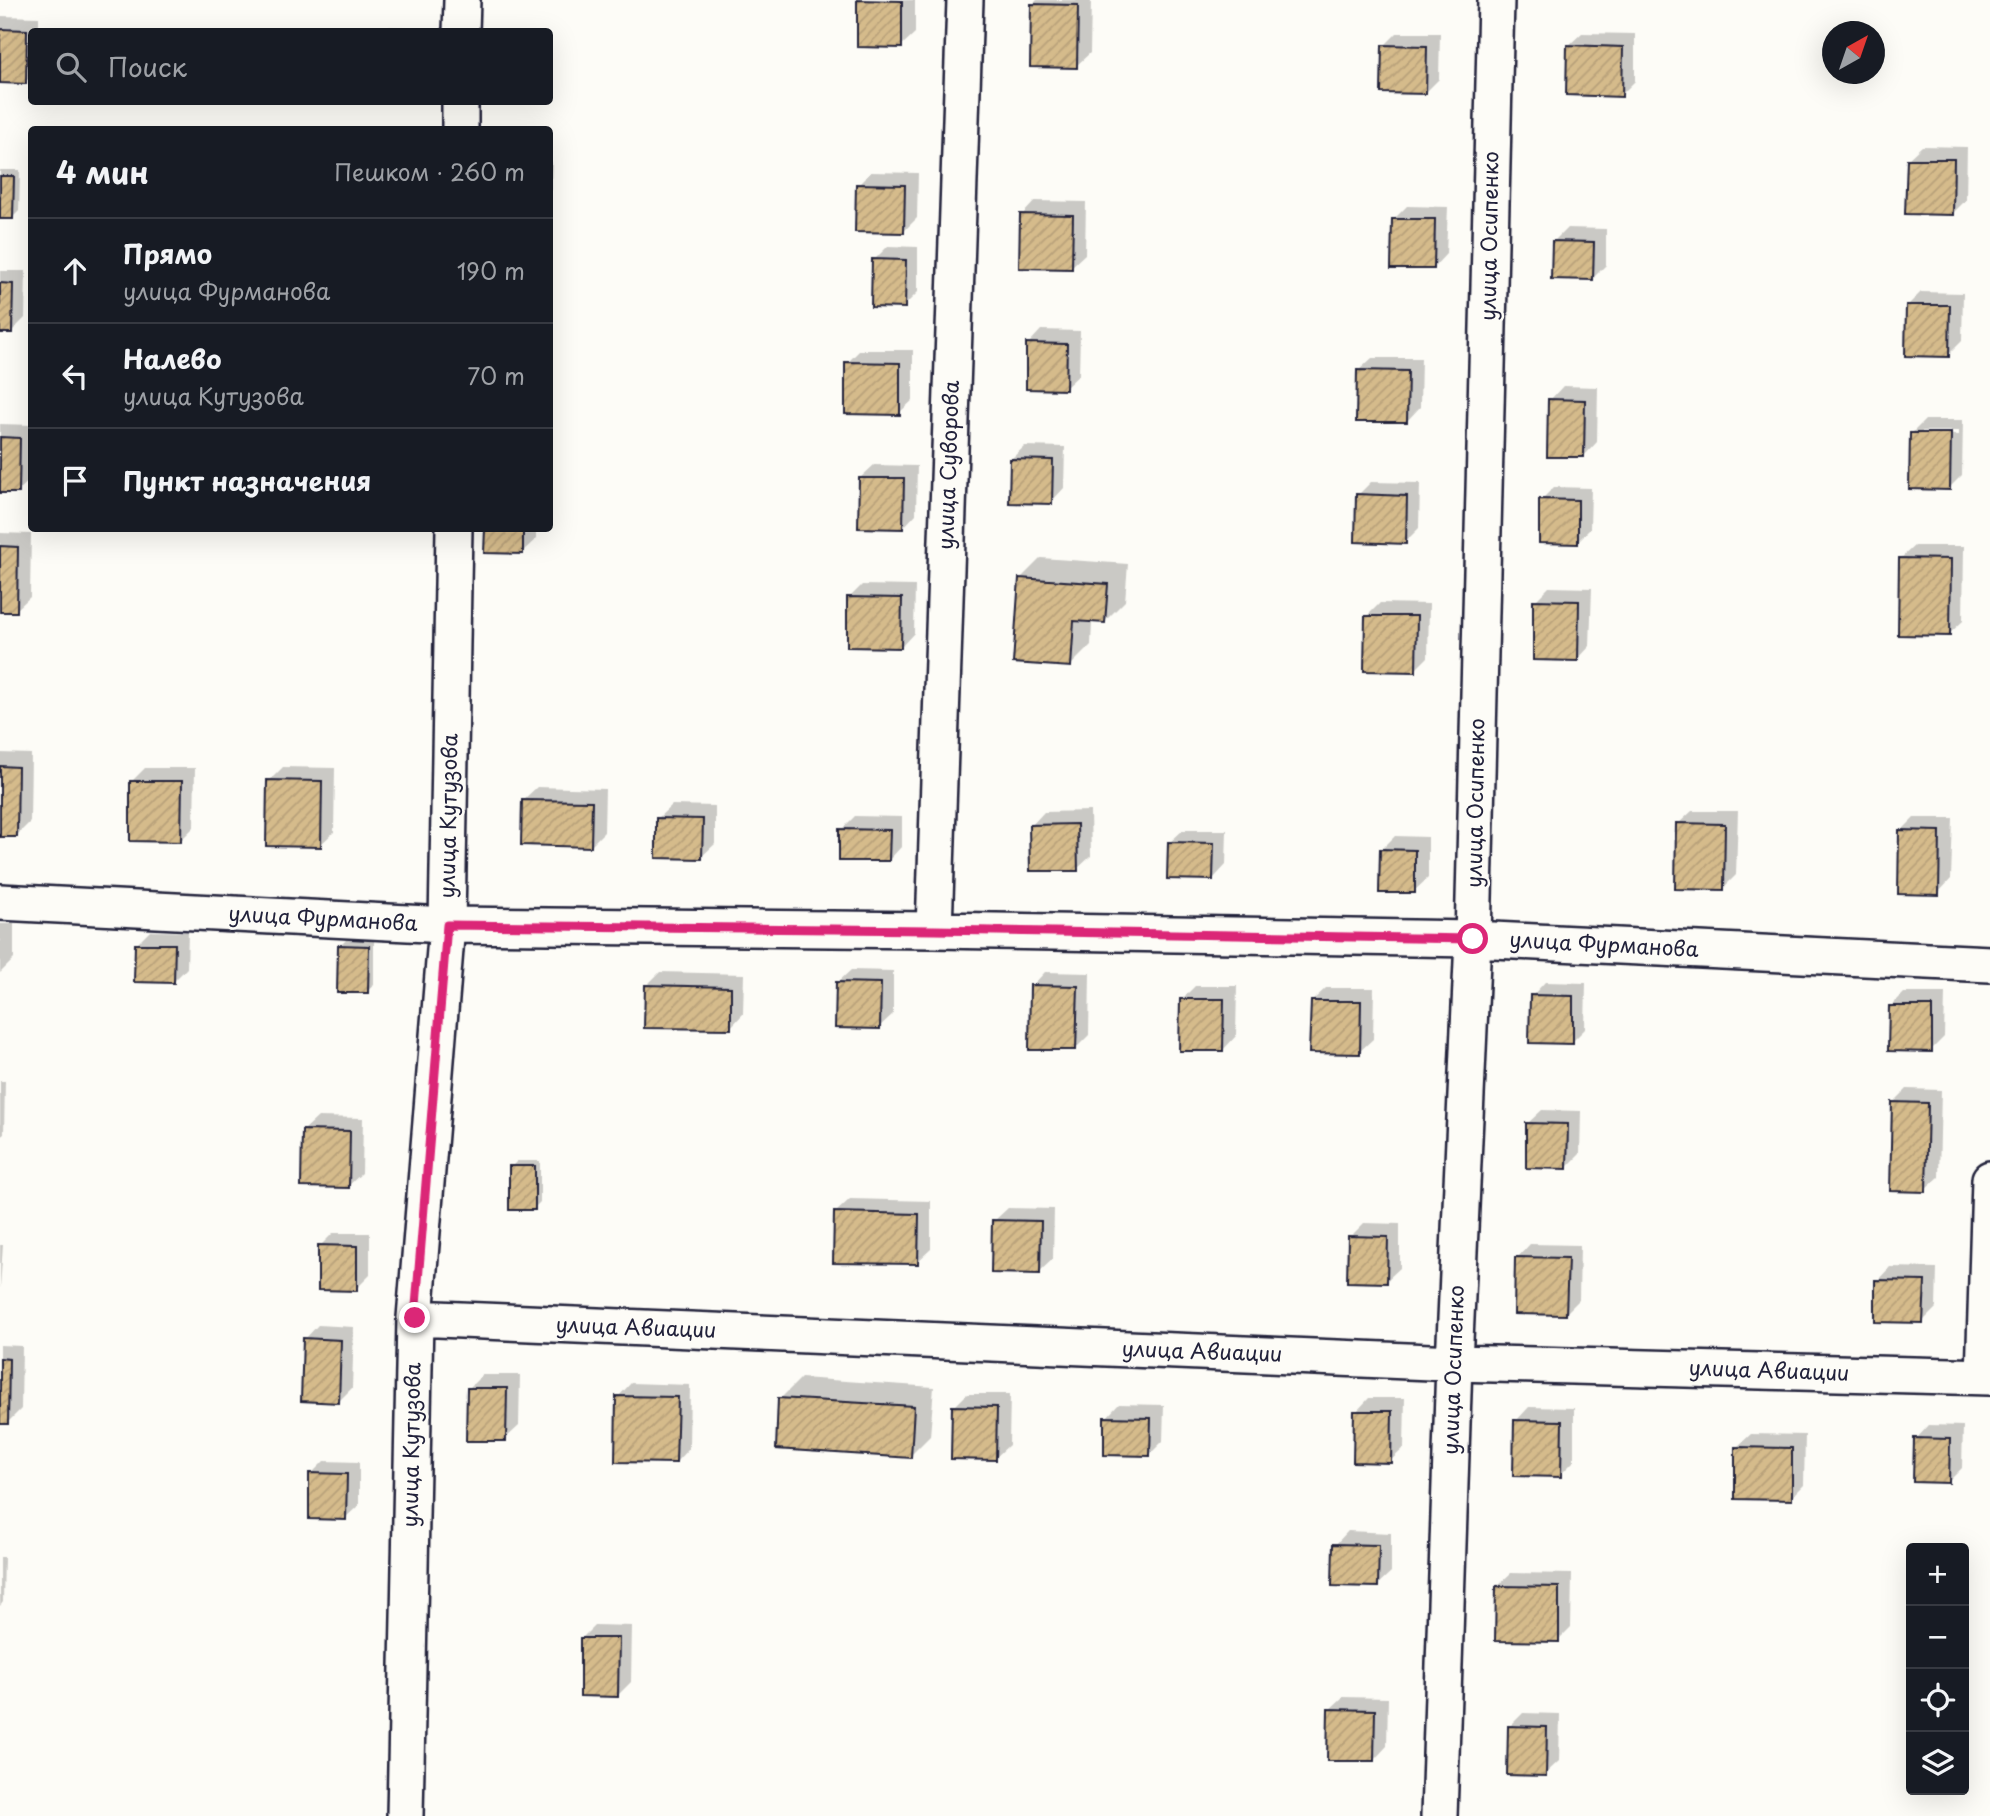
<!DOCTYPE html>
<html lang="ru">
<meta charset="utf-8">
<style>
:root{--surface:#171b24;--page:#20242c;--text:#f1f3f6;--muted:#9ea1a6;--line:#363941}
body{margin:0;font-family:"Playpen Sans",sans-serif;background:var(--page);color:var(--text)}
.controls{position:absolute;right:21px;bottom:21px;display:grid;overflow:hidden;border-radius:7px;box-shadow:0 7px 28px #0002}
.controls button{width:63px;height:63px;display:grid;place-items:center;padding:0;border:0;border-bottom:2px solid var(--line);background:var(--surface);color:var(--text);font:35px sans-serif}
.compass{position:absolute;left:1822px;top:21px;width:63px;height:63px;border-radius:50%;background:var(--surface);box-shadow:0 7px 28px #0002;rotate:40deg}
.stop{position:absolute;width:21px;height:21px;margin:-16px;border:5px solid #db2777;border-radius:50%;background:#fff}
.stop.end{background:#db2777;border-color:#fff;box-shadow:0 2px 7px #0008}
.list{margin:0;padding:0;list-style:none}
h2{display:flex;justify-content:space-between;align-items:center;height:91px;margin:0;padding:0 28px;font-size:30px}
h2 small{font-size:23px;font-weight:400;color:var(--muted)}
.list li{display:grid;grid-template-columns:46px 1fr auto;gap:21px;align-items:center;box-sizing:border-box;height:105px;padding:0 28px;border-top:2px solid var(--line)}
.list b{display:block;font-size:26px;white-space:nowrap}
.list p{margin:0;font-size:23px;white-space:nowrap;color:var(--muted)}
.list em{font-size:23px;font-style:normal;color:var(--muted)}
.icon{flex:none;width:38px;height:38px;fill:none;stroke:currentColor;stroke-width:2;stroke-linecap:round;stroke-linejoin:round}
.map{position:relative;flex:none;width:1990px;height:1816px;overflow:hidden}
.search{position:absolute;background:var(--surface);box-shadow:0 7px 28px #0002;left:28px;top:28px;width:525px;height:77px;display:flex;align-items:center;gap:18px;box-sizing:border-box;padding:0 24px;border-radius:7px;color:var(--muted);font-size:26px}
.panel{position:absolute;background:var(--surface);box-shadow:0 7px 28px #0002;left:28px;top:126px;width:525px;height:406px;border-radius:7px}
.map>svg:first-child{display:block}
.shadow{fill:#0003;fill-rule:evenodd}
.building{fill:url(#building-hatch);stroke:#22223b;stroke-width:2}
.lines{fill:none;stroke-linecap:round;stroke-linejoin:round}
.minor-casing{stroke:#22223b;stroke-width:40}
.minor{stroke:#fdfcf7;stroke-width:35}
.route{stroke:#db2777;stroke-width:9}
.labels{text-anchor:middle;stroke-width:5;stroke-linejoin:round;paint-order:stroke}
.street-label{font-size:21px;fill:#22223b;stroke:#fdfcf7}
</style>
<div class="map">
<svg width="1990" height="1816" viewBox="0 0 1990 1816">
<defs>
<pattern id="building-hatch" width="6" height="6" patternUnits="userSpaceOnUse" patternTransform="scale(1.75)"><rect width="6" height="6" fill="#d5bb8b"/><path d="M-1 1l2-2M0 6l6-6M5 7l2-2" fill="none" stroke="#b7a079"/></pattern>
</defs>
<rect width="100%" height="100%" fill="#fdfcf7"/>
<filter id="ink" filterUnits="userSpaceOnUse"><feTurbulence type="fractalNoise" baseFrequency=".0143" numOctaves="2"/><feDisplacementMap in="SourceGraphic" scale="14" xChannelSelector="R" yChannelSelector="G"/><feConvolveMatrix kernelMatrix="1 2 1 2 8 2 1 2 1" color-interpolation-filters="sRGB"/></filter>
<g filter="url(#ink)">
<path class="shadow" d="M 915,0 L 915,33 L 901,46 L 859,1 Z
M 1037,0 L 1091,0 L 1090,53 L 1076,66 L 1033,4 Z
M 0,16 L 39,17 L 39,32 L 32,32 L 32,76 L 25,82 L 0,82 Z
M 364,26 L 410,27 L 410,32 L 358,32 Z
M 1397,33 L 1440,33 L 1439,79 L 1426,92 L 1384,46 Z
M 1582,33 L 1635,34 L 1635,81 L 1621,95 L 1568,46 Z
M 1922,146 L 1967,147 L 1966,200 L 1952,214 L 1908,159 Z
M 550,162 L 552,162 L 550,217 Z
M 0,170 L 20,170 L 19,211 L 13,217 L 0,217 Z
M 871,172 L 918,173 L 917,218 L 903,232 L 858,185 Z
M 1035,201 L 1086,202 L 1085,254 L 1071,267 L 1022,215 Z
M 1407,206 L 1448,207 L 1446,254 L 1433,268 L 1394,219 Z
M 1567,228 L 1606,229 L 1606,265 L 1593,278 L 1554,241 Z
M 888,246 L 918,247 L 918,292 L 904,306 L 874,260 Z
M 0,271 L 26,271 L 25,318 L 12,331 L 0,331 Z
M 1921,292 L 1963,293 L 1962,341 L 1948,355 L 1908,305 Z
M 1041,330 L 1080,331 L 1079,375 L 1065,388 L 1028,344 Z
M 860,350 L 913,350 L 913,400 L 899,413 L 847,363 Z
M 1372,358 L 1421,358 L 1420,407 L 1407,421 L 1358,371 Z
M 1563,386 L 1598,387 L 1597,442 L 1584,456 L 1550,400 Z
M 1925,420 L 1963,420 L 1962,475 L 1949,488 L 1912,433 ZM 1922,431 L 1959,431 L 1959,435 L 1922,434 Z
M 0,424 L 32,425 L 32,478 L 18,491 L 0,491 Z
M 1025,446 L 1065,447 L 1064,488 L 1051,502 L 1011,459 Z
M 874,465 L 917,466 L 916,514 L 903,528 L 860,478 Z
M 1371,482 L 1420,483 L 1419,528 L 1405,542 L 1358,495 Z
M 1554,487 L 1591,488 L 1590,529 L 1577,542 L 1541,500 Z
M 487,528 L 536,528 L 536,539 L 522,552 Z
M 0,533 L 31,534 L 30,597 L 16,610 L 0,610 Z
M 1914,546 L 1964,546 L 1963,621 L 1949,634 L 1900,559 Z
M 1041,558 L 1128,564 L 1125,601 L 1105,621 L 1092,621 L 1091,645 L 1071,665 L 1020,579 Z
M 862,585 L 915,586 L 914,633 L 901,647 L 849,598 Z
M 1549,587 L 1592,588 L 1590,646 L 1577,660 L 1535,601 Z
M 1380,603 L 1429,604 L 1428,657 L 1415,670 L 1367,616 Z
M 0,753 L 31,754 L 30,822 L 16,836 L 0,835 Z
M 283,767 L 335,768 L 334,832 L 320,845 L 269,781 Z
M 145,768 L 195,768 L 194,827 L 181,840 L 132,781 Z
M 537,787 L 605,789 L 604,832 L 590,846 L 523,800 Z
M 672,805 L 715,806 L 715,844 L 701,857 L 658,818 Z
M 1090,811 L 1091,856 L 1077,869 L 1031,826 L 1044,812 Z
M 1692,811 L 1738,811 L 1736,875 L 1723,888 L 1678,824 Z
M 855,816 L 902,817 L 902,846 L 889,860 L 841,830 Z
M 1914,818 L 1953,818 L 1951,879 L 1938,893 L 1901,831 Z
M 1183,830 L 1227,830 L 1226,865 L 1213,879 L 1169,843 Z
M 1395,836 L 1428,837 L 1428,878 L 1414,891 L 1382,849 Z
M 0,924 L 14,924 L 14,959 L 0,973 Z
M 150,931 L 188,932 L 187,968 L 173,982 L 137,944 Z
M 346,940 L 374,941 L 374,985 L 367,991 L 340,946 Z
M 851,970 L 893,971 L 893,1014 L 879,1027 L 837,983 Z
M 660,972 L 744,974 L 743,1014 L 730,1028 L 646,986 Z
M 1045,972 L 1090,973 L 1089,1035 L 1076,1048 L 1032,986 Z
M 1545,982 L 1586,983 L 1585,1029 L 1572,1042 L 1532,996 Z
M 1195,986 L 1237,986 L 1236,1036 L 1223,1050 L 1182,999 Z
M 1326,988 L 1374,988 L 1373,1039 L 1359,1052 L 1312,1001 Z
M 1904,993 L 1945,993 L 1944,1037 L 1931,1050 L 1891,1006 Z
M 0,1081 L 5,1081 L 4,1134 L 0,1137 Z
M 1907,1089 L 1941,1090 L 1939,1177 L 1925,1190 L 1893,1103 Z
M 1542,1110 L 1581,1111 L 1580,1154 L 1567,1167 L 1528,1123 Z
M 318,1117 L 363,1118 L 362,1173 L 348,1186 L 304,1130 Z
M 517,1161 L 540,1161 L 540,1202 L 534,1208 L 511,1167 Z
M 850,1199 L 931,1201 L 931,1249 L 917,1262 L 836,1212 Z
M 1008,1208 L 1054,1209 L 1053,1259 L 1039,1272 L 994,1221 Z
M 1364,1223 L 1400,1224 L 1400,1268 L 1386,1281 L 1350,1237 Z
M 333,1233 L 370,1233 L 370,1275 L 356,1289 L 320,1246 Z
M 1530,1244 L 1580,1245 L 1579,1300 L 1566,1313 L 1517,1258 Z
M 0,1245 L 3,1245 L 0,1289 Z
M 1890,1267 L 1937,1268 L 1936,1308 L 1923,1321 L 1877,1281 Z
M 318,1325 L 354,1327 L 352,1388 L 339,1401 L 305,1339 Z
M 0,1345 L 22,1346 L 21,1409 L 8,1422 L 0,1422 Z
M 482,1375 L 520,1375 L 519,1426 L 505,1439 L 469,1388 Z
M 801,1378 L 934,1387 L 930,1436 L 910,1456 L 780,1399 Z
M 631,1383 L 690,1385 L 689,1448 L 676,1462 L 618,1397 Z
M 967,1394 L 1010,1394 L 1009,1445 L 995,1458 L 954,1407 Z
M 1369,1398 L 1405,1398 L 1404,1448 L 1390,1461 L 1356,1412 Z
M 1119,1404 L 1164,1405 L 1163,1441 L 1150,1454 L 1106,1418 Z
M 1529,1407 L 1574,1408 L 1574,1461 L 1560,1475 L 1516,1421 Z
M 1929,1425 L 1963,1426 L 1962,1468 L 1949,1481 L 1916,1439 Z
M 1751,1434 L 1805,1435 L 1804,1485 L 1791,1498 L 1737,1447 Z
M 324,1461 L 359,1462 L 359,1505 L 345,1518 L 311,1474 Z
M 1348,1531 L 1391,1533 L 1391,1572 L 1377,1585 L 1335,1545 Z
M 0,1557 L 4,1557 L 3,1602 L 0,1606 Z
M 1511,1573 L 1572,1574 L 1571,1627 L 1558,1640 L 1497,1586 Z
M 595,1625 L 632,1626 L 631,1682 L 618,1695 L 582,1638 Z
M 1343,1697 L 1388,1698 L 1387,1746 L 1374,1760 L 1329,1710 Z
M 1523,1713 L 1560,1714 L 1559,1761 L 1545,1774 L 1510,1726 Z"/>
<path class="building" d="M 857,0 L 902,1 L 902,48 L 857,47 Z
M 1031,4 L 1078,5 L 1077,68 L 1030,67 Z
M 0,29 L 27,30 L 26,84 L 0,83 Z
M 1382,45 L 1427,46 L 1426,94 L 1381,93 Z
M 1567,45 L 1623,47 L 1622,97 L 1566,95 Z
M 1907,159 L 1954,159 L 1953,215 L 1905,214 Z
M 0,176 L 14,176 L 13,219 L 0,219 Z
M 856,184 L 905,185 L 904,233 L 855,232 Z
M 1020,214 L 1073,215 L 1072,269 L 1019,268 Z
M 1392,219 L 1435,219 L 1434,269 L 1391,269 Z
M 1552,241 L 1594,242 L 1593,280 L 1551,279 Z
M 872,259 L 906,260 L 905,308 L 871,307 Z
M 0,283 L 13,284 L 12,333 L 0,333 Z
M 1906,305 L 1950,305 L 1949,357 L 1905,356 Z
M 1026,343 L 1067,344 L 1066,390 L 1026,389 Z
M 845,362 L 900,363 L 900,415 L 845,414 Z
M 1357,370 L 1408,371 L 1407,422 L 1356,422 Z
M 1548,399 L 1585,400 L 1584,457 L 1547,457 Z
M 1910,433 L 1951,433 L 1950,490 L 1909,489 Z
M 0,437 L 20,438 L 19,493 L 0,493 Z
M 1010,459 L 1053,460 L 1052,504 L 1009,503 Z
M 859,478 L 904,478 L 903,529 L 858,528 Z
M 1356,494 L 1407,496 L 1406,544 L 1355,542 Z
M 1539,499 L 1578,500 L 1578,544 L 1539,543 Z
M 485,528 L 523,528 L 523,554 L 484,553 Z
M 0,546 L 18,547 L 17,612 L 0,612 Z
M 1899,558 L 1951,559 L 1950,636 L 1898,635 Z
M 1019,578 L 1108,584 L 1105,623 L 1074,621 L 1071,667 L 1013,663 Z
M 847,597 L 902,598 L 901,648 L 847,647 Z
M 1533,600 L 1579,601 L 1578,661 L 1533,660 Z
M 1365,616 L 1417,616 L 1416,672 L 1364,671 Z
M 0,766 L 18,767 L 17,837 L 0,837 Z
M 267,780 L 322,781 L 321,847 L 266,846 Z
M 130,781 L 182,781 L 181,842 L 130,841 Z
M 522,800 L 592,801 L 591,847 L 521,845 Z
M 656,818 L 703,819 L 702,859 L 656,858 Z
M 1676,823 L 1725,824 L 1724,890 L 1675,889 Z
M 1077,824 L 1078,871 L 1030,871 L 1029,825 Z
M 839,829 L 890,830 L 889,861 L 839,861 Z
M 1899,830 L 1940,831 L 1939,895 L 1898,894 Z
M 1168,842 L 1214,843 L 1213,880 L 1167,879 Z
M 1380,849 L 1415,850 L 1415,893 L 1379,893 Z
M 135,944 L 175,944 L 174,983 L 134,982 Z
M 338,945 L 369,946 L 368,993 L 337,993 Z
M 836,982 L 881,983 L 880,1029 L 835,1028 Z
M 645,985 L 731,987 L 731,1029 L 644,1028 Z
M 1030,985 L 1078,986 L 1076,1050 L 1029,1050 Z
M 1530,995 L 1573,996 L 1573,1044 L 1529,1043 Z
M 1180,999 L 1224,999 L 1223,1051 L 1179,1051 Z
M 1311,1001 L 1361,1001 L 1360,1054 L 1309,1053 Z
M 1889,1006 L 1932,1006 L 1932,1052 L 1888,1051 Z
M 1892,1102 L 1928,1103 L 1926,1192 L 1890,1191 Z
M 1526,1123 L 1568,1124 L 1567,1169 L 1526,1168 Z
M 302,1130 L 350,1131 L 349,1188 L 301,1187 Z
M 509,1166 L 535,1166 L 535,1210 L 509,1210 Z
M 834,1212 L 919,1214 L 918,1264 L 833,1263 Z
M 992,1220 L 1041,1221 L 1040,1274 L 991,1273 Z
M 1348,1236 L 1388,1237 L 1387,1283 L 1347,1282 Z
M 318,1245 L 357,1246 L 357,1291 L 318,1290 Z
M 1515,1257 L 1568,1258 L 1566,1315 L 1514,1314 Z
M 1875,1280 L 1925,1281 L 1923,1323 L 1875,1322 Z
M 303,1338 L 341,1340 L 339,1403 L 301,1401 Z
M 0,1358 L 9,1359 L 8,1424 L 0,1424 Z
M 467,1388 L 507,1388 L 506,1441 L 466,1441 Z
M 616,1396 L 678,1397 L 676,1463 L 615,1462 Z
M 778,1398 L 914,1406 L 911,1458 L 776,1449 Z
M 952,1406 L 997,1407 L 996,1460 L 951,1459 Z
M 1354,1411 L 1392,1411 L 1391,1463 L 1353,1462 Z
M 1104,1417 L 1151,1418 L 1150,1456 L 1104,1455 Z
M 1514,1420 L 1562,1421 L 1561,1477 L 1513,1476 Z
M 1914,1438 L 1950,1439 L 1949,1483 L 1913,1482 Z
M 1735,1447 L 1792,1448 L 1792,1500 L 1735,1499 Z
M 309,1473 L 347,1474 L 346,1520 L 309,1519 Z
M 1333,1544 L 1379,1545 L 1378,1587 L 1332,1586 Z
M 1496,1586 L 1559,1587 L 1559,1642 L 1495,1641 Z
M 580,1638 L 619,1638 L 618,1697 L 580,1696 Z
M 1328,1709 L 1375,1710 L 1374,1761 L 1327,1761 Z
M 1508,1726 L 1547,1727 L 1546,1776 L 1507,1775 Z"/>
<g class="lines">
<g class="minor-casing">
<path id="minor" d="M 461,32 L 462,0
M 460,130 L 460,102
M 0,902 L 447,925 L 934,930 L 1473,939 L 1990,964
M 934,930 L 965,0
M 415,1318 L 1454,1363 L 1990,1377
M 1984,1377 L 1990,1179
M 405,1816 L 415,1318 L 447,925 L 454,528
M 1439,1816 L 1454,1363 L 1473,939 L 1496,0"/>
</g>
<use href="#minor" class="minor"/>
</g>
</g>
<g class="lines" filter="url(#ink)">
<path class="route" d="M 415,1318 L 447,925 L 934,930 L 1473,939"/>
</g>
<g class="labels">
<g class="street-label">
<text transform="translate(1490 236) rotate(-89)" y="7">улица Осипенко</text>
<text transform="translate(949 465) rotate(-88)" y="7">улица Суворова</text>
<text transform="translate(1476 803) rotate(-89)" y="7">улица Осипенко</text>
<text transform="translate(449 816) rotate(-89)" y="7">улица Кутузова</text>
<text transform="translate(323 919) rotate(3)" y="7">улица Фурманова</text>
<text transform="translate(1604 945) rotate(3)" y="7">улица Фурманова</text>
<text transform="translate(636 1328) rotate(2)" y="7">улица Авиации</text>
<text transform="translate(1202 1352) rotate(2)" y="7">улица Авиации</text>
<text transform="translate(1454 1370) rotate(-88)" y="7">улица Осипенко</text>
<text transform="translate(1769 1371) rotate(2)" y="7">улица Авиации</text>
<text transform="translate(412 1445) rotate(-89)" y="7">улица Кутузова</text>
</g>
</g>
</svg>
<div class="controls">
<button>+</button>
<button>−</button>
<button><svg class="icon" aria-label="locate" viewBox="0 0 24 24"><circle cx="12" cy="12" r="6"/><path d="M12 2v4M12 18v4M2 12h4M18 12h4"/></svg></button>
<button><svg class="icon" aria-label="layers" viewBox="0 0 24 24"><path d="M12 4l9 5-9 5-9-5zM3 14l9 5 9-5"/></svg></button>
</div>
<svg class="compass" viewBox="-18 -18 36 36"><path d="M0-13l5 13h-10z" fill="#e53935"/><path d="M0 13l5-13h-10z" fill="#9ea1a6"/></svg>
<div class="stop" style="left:1473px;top:939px"></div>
<div class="stop end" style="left:415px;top:1318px"></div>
<div class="search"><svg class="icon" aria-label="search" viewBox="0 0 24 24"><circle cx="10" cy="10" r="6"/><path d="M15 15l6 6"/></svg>Поиск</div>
<section class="panel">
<h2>4 мин<small>Пешком · 260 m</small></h2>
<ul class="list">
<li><svg class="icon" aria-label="ahead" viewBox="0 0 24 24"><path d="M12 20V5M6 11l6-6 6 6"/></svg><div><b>Прямо</b><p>улица Фурманова</p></div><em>190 m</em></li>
<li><svg class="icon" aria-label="left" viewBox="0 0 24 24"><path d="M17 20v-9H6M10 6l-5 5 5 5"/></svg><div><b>Налево</b><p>улица Кутузова</p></div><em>70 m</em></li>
<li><svg class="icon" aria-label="arrive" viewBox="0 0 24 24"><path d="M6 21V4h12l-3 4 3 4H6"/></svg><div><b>Пункт назначения</b></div></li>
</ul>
</section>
</div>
